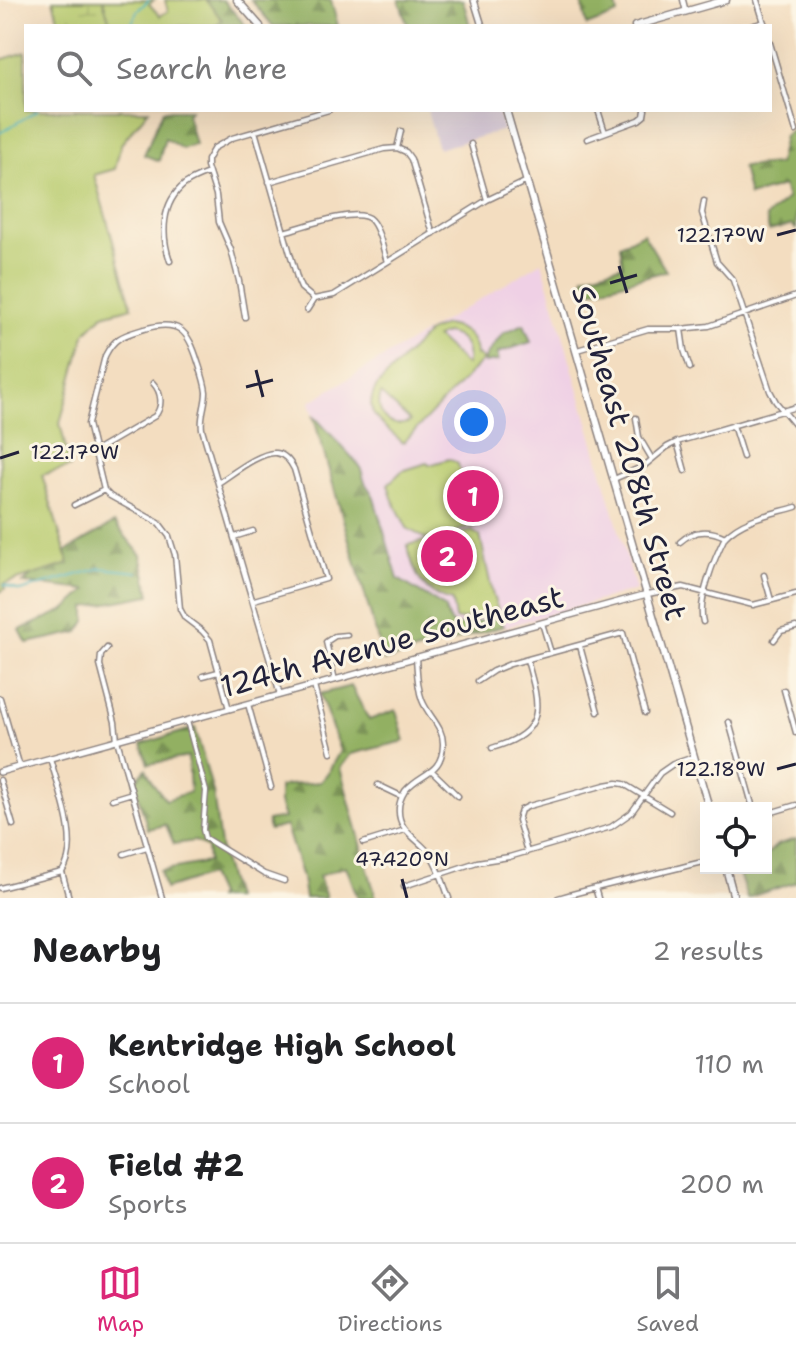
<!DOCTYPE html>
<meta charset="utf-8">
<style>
:root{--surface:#fff;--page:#f2f2f2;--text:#202124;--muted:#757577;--line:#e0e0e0;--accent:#db2777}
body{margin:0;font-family:"Shantell Sans",sans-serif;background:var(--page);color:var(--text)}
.controls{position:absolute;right:24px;bottom:24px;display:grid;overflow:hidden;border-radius:0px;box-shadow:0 8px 32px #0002}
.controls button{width:72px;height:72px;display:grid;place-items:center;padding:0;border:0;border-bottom:2px solid var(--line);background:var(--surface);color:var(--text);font:40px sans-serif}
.you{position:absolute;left:474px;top:422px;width:28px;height:28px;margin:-20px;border:6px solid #fff;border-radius:50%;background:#1a73e8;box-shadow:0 0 0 12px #1a73e833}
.badge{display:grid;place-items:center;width:52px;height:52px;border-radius:50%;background:var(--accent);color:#fff;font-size:26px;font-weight:700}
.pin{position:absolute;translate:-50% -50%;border:4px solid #fff;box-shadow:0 2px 8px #0006}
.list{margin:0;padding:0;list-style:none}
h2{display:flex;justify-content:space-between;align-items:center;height:104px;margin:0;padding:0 32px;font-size:34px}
h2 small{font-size:26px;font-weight:400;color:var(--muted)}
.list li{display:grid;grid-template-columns:52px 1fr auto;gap:24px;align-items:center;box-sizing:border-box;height:120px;padding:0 32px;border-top:2px solid var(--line)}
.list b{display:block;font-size:30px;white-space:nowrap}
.list p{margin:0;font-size:26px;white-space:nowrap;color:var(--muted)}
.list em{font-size:26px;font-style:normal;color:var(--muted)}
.icon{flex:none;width:44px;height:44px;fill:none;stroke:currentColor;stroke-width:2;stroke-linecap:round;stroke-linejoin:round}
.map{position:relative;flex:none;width:796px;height:898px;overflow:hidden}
.search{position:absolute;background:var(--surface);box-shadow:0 8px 32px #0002;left:24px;right:24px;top:24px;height:88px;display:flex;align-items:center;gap:20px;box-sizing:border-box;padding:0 28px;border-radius:0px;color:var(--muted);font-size:30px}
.sheet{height:344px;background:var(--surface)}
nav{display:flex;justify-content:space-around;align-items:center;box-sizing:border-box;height:112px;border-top:2px solid var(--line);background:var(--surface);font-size:22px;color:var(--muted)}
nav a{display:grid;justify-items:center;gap:4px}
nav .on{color:var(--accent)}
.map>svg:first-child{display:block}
.built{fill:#efd0e5}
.industrial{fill:#cdbed2}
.forest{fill:url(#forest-firs);stroke:#5a694e;stroke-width:2}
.wetland{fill:url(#wetland-marsh);stroke:#6e7756;stroke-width:2}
.green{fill:#b9cc70;stroke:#6e7756;stroke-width:2;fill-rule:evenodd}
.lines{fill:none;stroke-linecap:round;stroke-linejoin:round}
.stream{stroke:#41b1ba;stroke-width:2}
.minor-casing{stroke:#8a807e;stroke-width:7}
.tertiary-casing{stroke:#8a807e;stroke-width:8}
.secondary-casing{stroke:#8a807e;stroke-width:9}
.minor{stroke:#fff;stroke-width:4}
.tertiary{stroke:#fff;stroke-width:5}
.secondary{stroke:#fff;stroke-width:6}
.ticks{fill:none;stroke:#22223b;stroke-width:3}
.labels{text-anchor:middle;stroke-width:6;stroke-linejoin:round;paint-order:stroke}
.street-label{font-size:30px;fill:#22223b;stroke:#fcf5e5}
.ticks-label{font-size:20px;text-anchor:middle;fill:#22223b;stroke:#fcf5e5;stroke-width:6;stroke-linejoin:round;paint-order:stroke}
</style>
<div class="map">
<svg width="796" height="898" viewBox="0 0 796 898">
<defs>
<pattern id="forest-firs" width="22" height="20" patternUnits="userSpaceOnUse" patternTransform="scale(2)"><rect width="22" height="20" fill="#92b062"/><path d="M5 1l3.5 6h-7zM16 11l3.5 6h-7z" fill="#778f52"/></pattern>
<pattern id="wetland-marsh" width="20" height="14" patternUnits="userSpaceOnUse" patternTransform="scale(2)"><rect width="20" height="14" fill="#b9cc70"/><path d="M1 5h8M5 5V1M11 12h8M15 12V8" fill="none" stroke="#9faf62"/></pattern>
</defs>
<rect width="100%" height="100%" fill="#fcf5e5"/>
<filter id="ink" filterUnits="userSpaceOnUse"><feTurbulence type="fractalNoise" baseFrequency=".0125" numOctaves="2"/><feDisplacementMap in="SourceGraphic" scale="16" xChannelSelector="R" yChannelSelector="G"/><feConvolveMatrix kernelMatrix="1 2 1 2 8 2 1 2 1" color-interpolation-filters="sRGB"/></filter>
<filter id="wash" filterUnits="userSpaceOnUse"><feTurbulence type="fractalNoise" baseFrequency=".006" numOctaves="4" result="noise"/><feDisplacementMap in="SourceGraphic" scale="32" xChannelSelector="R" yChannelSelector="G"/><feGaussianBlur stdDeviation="1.8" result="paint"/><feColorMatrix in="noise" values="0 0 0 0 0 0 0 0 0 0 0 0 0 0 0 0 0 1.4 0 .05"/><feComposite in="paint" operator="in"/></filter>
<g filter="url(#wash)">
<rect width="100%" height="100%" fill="#f3ddc0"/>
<path class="built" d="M 542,262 L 636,590 L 384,661 L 310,402 Z"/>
<path class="industrial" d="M 427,110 L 498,110 L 503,130 L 438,149 Z"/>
<path class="forest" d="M 180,0 L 223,0 L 246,26 L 156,26 Z
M 251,0 L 331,0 L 338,26 L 273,26 Z
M 399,0 L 463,0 L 470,26 L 408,26 Z
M 581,0 L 615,0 L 618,14 L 587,26 Z
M 163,110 L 190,110 L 187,115 L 195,144 L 182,149 L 165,138 L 159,161 L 144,155 Z
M 792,130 L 796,141 L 796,229 L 792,225 L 769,231 L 766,217 L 787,199 L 783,186 L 749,196 L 742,167 L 778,164 L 784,136 Z
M 643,233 L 666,271 L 586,292 L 584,276 L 623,265 L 620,245 Z
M 524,324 L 531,342 L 498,353 L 498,361 L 484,363 L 486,356 L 503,333 Z
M 313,415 L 360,466 L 365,483 L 373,495 L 398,579 L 444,607 L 450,622 L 455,626 L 495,618 L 504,626 L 384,661 Z
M 114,523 L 141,555 L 150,595 L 86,607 L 86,621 L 79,632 L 27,643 L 20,630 L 65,610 L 87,590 L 23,583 L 45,564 Z
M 351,686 L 369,720 L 396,710 L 405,741 L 351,754 L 340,768 L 376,898 L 358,898 L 346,866 L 319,876 L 326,898 L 305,898 L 302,878 L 286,826 L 269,830 L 267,821 L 284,818 L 279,803 L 279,787 L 288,785 L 320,782 L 327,774 L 340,751 L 320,694 Z
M 195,728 L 213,792 L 221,853 L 234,898 L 216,898 L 218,895 L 209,875 L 165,889 L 160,871 L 208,862 L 207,848 L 195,841 L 174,844 L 166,825 L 148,829 L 134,782 L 146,769 L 153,783 L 166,800 L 190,792 L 188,757 L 148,764 L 142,744 Z
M 796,839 L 796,882 L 747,898 L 737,868 L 766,868 L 766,855 L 777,845 Z"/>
<path class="wetland" d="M 53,0 L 142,0 L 160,26 L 60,26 Z"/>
<path class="green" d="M 103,0 L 154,0 L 149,4 L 160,16 L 168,11 L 165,0 L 206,0 L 222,20 L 216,26 L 111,26 Z
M 26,52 L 26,110 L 149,110 L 121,144 L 115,169 L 94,175 L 132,307 L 103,315 L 85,333 L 60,423 L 70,467 L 42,475 L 69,564 L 4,584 L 5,589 L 0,592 L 0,60 Z
M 445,325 C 463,327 476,337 476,356 L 478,355 L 483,360 L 403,443 C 386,425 359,416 377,386 L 428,332 ZM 445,333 C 462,335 471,349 466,365 L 436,337 ZM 381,394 L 410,421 L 410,422 C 390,430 374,414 381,394 Z
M 449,459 L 458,464 L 464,485 L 466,485 L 473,502 L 476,526 L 426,539 L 407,528 L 392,498 L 388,484 L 402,471 L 427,463 L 429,465 Z
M 472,531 L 480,536 L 493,596 L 499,613 L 458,620 L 455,619 L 452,601 C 420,593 415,573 407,545 Z"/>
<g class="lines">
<path class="stream" d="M 131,26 L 137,11 L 149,0
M 0,133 L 38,110
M 4,585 L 20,591 L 101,568 L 138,572"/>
</g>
</g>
<g filter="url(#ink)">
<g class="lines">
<g class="minor-casing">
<path id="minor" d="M 683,0 L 686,12
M 757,0 L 765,26
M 751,26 L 764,22
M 770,43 L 796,131
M 598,110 L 605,132
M 255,131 L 298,281 L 301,288 L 314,299
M 401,131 L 397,148 L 406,152 L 411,159 L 433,234
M 587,139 L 639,120 L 644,116 L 645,110
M 471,144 L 487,200
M 269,182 L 384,149 L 397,148
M 704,201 L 702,213 L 717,262 L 733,280 L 770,391 L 776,402 L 796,426
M 284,232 C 302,227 359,206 371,220 C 380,230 383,250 387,262
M 170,261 C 161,235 161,203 185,184 C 192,179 200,176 208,173
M 314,299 L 334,295 L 487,200 L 527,181
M 307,310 L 314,299
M 245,317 L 239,281 L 231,250 L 219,222 L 216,195 L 207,167 L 207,160 L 214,148 L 232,138 L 329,110
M 681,329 L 684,350 L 690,368
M 577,350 L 648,329 L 681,329 L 709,326 L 796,296
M 636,418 L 639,437 L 652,459
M 733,425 L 743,457
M 677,442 L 685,471
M 95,451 L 155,416 C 163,406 162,393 153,383
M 614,479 L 644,466 L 667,447 L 677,442 L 796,407
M 218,483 C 231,475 261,451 276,453 C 285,454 290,461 294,469 L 326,579 L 254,600
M 74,505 L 104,490
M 234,537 L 253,531
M 680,542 C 693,530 709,529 725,537 C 743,518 772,514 796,507
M 764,575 L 771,600
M 648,594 L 683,587 L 753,605 L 796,594
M 703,622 C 697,601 715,557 725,537
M 542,623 L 551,653
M 774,640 L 781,631 L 796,627
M 580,646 L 598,712
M 107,648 L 101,655 L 100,665 L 115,722 L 117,740 L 162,898
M 416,657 C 417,671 417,687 422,700 C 428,716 444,727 443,745 C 442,775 420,772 405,791 C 402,796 399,802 399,808 C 397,833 421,839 432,857 C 440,870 444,885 449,898
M 203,676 L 218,672
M 335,680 L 326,642 L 335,636 L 347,635
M 478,681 L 493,671 L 510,664 L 623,633 L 645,713
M 314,686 L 331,752
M 784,690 L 796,733
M 0,698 L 20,767
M 248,704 L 271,787
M 229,709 L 210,640 L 202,631 L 185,618 L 180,609 L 175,555 L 169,536 L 159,523 L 110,496 L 104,490 L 88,424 L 105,356 C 115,336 125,335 144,329 C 179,319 188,330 198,362 C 201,371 205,382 206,392 C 206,405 200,416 202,429 L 280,695
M 187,721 L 206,791 L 203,830 L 205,838 L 264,874 L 284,881
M 729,722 L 753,808
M 492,748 C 548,732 540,706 527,660
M 50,758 C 58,788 82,845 62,872
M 432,771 L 458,796
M 0,780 L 13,825
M 378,785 L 401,796
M 112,799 L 132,793
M 766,814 L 796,805
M 363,843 L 405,830
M 527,852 L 518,820 L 521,810 L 529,806 L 605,785 L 617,783 L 624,784 L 670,812
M 124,854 L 147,847
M 62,872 L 69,898
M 404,886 L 477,862 L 509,857 L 611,827 L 631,813 L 660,773 L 673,764 L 694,757
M 0,888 L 62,872
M 595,888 L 598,898
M 558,898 C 607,884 657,874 706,861"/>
</g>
<g class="tertiary-casing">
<path id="tertiary" d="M 474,0 L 482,26
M 0,772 L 647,594"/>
</g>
<g class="secondary-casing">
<path id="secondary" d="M 237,0 L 260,26
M 635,26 L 726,0
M 506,110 L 709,808
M 726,868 L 734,898"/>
</g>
<use href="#minor" class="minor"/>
<use href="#tertiary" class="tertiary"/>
<use href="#secondary" class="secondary"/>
</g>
</g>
<path class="ticks" d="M 777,235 L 796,230M 619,266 L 627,293M 610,283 L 637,275M 256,370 L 263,397M 246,387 L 273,380M 0,458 L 19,452M 777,769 L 796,764M 402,879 L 407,898"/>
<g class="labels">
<g class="street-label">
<text transform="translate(629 453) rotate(74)" y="10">Southeast 208th Street</text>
<text transform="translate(392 642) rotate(-15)" y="10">124th Avenue Southeast</text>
</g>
</g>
<g class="ticks-label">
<text x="721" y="242">122.17°W</text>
<text x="75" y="459">122.17°W</text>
<text x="721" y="776">122.18°W</text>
<text x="402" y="866">47.420°N</text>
</g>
</svg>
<div class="controls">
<button><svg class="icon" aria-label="locate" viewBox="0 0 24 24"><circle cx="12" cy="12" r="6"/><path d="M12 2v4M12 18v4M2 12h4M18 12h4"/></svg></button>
</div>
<div class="you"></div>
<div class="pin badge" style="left:473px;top:496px">1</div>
<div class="pin badge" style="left:447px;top:556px">2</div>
<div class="search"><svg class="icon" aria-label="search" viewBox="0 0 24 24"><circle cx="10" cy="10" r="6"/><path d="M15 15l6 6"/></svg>Search here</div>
</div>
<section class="sheet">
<h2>Nearby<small>2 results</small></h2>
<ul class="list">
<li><span class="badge">1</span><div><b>Kentridge High School</b><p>School</p></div><em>110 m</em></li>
<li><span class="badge">2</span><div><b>Field #2</b><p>Sports</p></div><em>200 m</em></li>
</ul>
</section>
<nav>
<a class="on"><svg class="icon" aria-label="map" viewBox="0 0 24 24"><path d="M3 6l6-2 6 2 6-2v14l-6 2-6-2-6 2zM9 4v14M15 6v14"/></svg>Map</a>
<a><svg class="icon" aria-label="directions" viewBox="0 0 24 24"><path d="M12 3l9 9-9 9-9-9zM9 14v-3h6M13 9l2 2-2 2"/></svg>Directions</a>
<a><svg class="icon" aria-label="saved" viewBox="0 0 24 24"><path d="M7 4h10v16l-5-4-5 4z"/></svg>Saved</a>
</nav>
